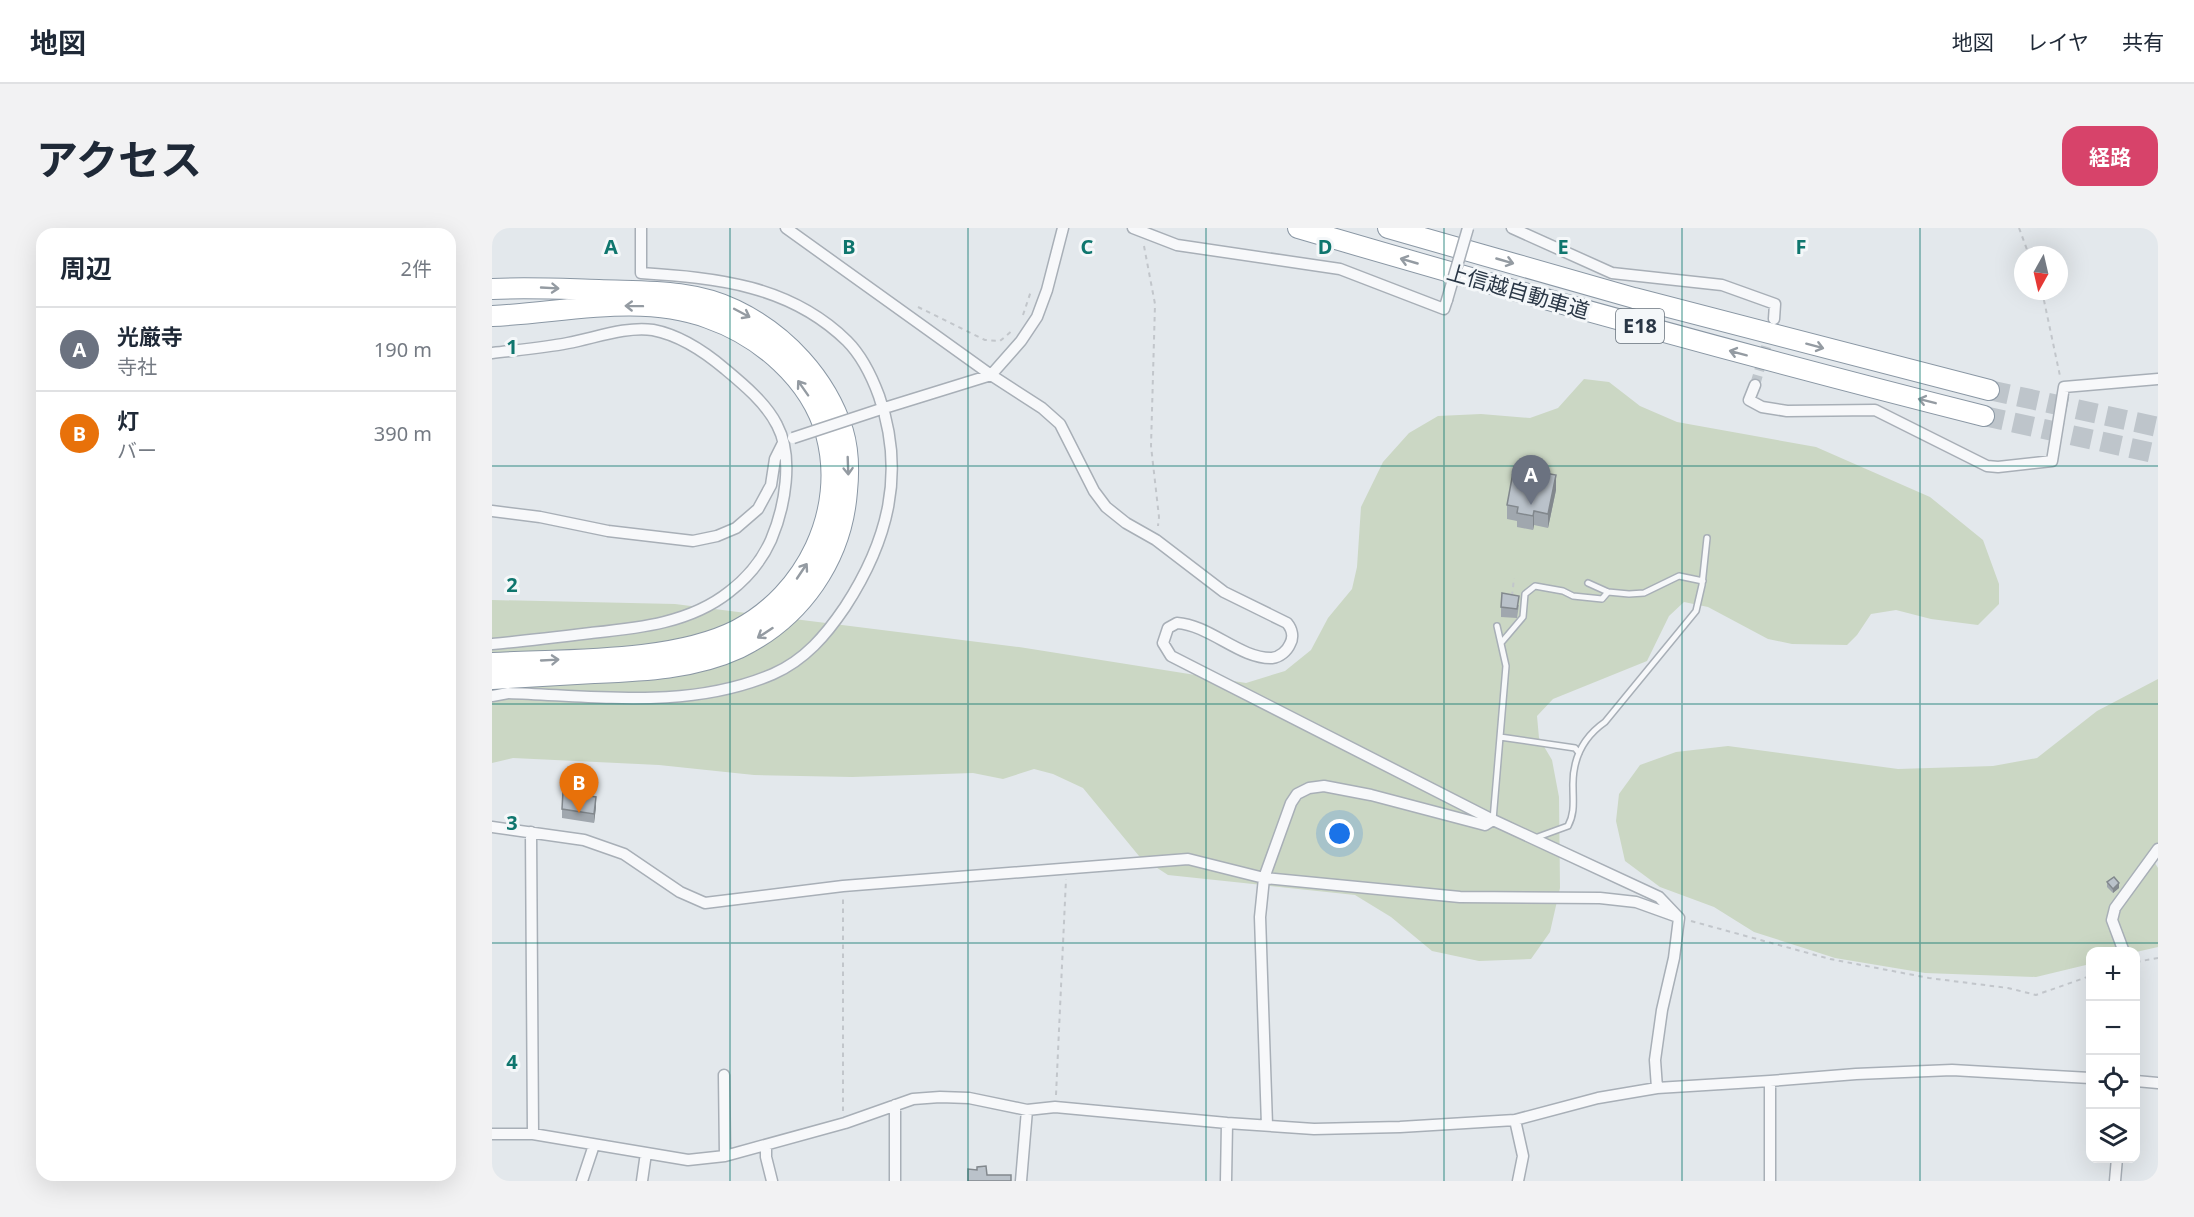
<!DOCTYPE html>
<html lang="ja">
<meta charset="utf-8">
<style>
:root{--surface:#fff;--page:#f2f2f3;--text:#1f2937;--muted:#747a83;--line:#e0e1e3;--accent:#d7436a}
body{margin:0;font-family:"Noto Sans","Noto Sans JP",sans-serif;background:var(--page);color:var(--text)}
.controls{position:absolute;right:18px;bottom:18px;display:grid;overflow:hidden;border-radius:12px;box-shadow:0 6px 24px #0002}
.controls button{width:54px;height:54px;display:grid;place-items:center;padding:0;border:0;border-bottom:2px solid var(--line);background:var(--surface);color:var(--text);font:30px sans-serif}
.compass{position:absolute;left:1522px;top:18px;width:54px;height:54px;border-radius:50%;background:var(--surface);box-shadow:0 6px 24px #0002;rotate:188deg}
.you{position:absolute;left:848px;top:606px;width:21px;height:21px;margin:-15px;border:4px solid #fff;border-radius:50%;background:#1a73e8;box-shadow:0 0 0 9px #1a73e833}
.badge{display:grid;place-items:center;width:39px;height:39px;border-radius:50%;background:var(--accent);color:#fff;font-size:20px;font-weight:700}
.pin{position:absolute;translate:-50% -50px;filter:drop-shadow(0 2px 3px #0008)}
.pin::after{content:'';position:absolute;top:32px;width:21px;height:18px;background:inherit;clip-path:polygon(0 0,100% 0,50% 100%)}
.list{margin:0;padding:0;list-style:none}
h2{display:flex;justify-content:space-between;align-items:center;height:78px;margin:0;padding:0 24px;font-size:26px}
h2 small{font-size:20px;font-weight:400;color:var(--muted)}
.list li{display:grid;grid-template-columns:39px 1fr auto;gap:18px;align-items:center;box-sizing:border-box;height:84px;padding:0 24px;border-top:2px solid var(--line)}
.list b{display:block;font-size:22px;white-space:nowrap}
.list p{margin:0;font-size:20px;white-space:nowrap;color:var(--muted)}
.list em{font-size:20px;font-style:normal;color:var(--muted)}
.icon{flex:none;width:33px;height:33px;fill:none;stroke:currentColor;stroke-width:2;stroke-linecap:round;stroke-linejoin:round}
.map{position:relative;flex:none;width:1666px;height:953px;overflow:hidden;border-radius:18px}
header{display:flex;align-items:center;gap:36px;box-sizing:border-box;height:84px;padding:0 30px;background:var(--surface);border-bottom:2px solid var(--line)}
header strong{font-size:28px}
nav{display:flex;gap:33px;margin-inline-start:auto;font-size:21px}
.intro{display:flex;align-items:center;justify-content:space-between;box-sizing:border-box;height:144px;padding:0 36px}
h1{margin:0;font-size:42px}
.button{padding:15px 27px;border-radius:18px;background:var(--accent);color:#fff;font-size:21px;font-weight:700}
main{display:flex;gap:36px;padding:0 36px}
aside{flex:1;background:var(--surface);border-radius:18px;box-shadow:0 6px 24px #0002}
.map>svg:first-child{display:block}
.green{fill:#cbd7c4}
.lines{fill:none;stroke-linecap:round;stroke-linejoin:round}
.street-tunnel{stroke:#bec5cb;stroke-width:10;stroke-dasharray:10 5;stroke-linecap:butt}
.highway-tunnel{stroke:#bec5cb;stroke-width:20;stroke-dasharray:20 10;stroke-linecap:butt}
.lane-casing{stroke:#a8afb7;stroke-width:8}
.street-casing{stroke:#a8afb7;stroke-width:13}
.highway-casing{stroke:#8a97a4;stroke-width:22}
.path{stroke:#c2c6cb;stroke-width:2;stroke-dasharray:4.5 4.5;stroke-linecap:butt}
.lane{stroke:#f7f8fa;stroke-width:5}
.street{stroke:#f7f8fa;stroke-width:10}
.highway{stroke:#fff;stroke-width:20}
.street-bridge-casing{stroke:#a8afb7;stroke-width:13;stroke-linecap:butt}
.street-bridge{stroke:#f7f8fa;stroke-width:10}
.wall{fill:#a0a7ae}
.shaded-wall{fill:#82888d}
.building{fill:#bac2ca;stroke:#82888d;stroke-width:1.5}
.oneway{stroke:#949ba2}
.grid{fill:none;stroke:#0f766e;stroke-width:1.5;stroke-opacity:0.55}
.labels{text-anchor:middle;stroke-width:6;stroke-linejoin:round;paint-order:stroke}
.shield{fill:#f4f7f9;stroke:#67717c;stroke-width:1.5}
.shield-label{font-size:20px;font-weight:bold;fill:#2a3746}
.street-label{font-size:21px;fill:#2a3746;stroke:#f4f7f9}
.grid-label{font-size:20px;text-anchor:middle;font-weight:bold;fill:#0f766e;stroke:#f4f7f9;stroke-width:6;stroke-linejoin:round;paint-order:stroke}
</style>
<header>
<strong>地図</strong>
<nav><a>地図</a><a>レイヤ</a><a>共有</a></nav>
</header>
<div class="intro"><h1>アクセス</h1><a class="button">経路</a></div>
<main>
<aside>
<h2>周辺<small>2件</small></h2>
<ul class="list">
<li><span class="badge" style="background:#6b7280">A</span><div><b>光厳寺</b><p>寺社</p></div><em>190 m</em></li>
<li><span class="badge" style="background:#e8710a">B</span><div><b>灯</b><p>バー</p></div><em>390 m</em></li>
</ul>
</aside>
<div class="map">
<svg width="1666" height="953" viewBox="0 0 1666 953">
<rect width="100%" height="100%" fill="#e3e8ec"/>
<path class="green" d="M 1092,151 L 1117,154 L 1148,178 L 1185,194 L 1324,219 L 1438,269 L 1491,312 L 1507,356 L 1507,376 L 1486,397 L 1439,391 L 1404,382 L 1379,386 L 1365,407 L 1355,417 L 1300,416 L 1276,411 L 1216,379 L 1192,374 L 1177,388 L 1155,433 L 1061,471 L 1045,488 L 1047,510 L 1060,532 L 1067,569 L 1068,660 L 1058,704 L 1039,731 L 987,733 L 940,723 L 899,689 L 863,667 L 676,647 L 647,628 L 591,560 L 561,546 L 542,541 L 511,551 L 481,545 L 360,549 L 262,547 L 167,537 L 21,530 L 0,535 L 0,372 L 183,376 L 527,419 L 754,455 L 793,443 L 819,422 L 836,390 L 860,361 L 865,339 L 869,279 L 891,234 L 917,205 L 946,188 L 989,186 L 1038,190 L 1066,180 Z
M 1666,451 L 1666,621 L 1658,627 L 1666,640 L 1666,719 L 1644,724 L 1598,724 L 1598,736 L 1544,749 L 1433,745 L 1343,730 L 1262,704 L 1222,679 L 1168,659 L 1133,633 L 1124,593 L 1127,566 L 1148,537 L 1184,524 L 1236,518 L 1406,541 L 1501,538 L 1545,530 L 1605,483 Z"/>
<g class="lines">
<path class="street-tunnel" d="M 1263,157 L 1279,102"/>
<path class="highway-tunnel" d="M 1497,162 L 1666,199
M 1492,188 L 1666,226"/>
<g class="lane-casing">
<path id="lane" d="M 1096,355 L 1116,364 L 1137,366 L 1152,365 L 1187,348 L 1211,353
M 1009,415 L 1031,389 L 1033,366 L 1043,358 L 1071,363 L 1081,368 L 1110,371 L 1116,364
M 1008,509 L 1083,520 L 1087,525
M 1001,592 L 1014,438 L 1005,398
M 1043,610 L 1076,598 C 1083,585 1081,573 1081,560 C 1080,532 1090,510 1113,494 L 1204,383 L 1210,357 L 1215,310"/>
</g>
<g class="street-casing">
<path id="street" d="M 294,0 L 499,147 L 550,180 L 568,196 L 602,263 L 614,279 L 634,295 L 664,312 L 732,364 L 795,395 C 800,401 802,409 798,416 C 795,423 788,429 780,430 C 748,431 718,397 685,395 L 676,400 L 671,415 L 679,428 L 1001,592 L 1167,669 L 1187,690
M 641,0 L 685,17 L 848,41 L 952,81 L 955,72
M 1020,0 L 1120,45 L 1230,57 L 1283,76 L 1282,91
M 0,125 C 25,122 51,120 76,115 C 103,110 134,98 161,102 C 187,107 213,124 233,141 C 251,156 274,175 285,197 C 302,229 293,279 279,312 C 270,332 254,351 237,364 C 198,395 147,400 99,405 C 66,409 33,413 0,416
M 1263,157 L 1257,172 L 1270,179 L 1295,183 L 1383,182 L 1495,238 L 1506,239 L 1560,233 L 1572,159 L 1666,151
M 386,182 L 499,147 L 529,113 L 545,89 L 555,62 L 571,0
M 0,283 L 48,289 L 116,303 L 201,313 L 225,308 L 244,300 L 266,281 L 279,257 L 283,231 L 291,215
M 0,468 L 16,465 C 105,468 197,482 281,446 C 313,432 334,407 353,379 C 396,313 414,245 387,168 C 380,149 370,128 355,113 C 298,57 225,50 149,45 L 149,0
M 0,599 L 92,612 L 132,626 L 188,664 L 213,675 L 351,658 L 696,631 L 772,650 L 968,669 L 1108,670 L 1144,674 L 1183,688
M 39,604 L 41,906
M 1632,724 L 1620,692 L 1623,680 L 1666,621
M 232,847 L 233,928
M 1278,853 L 1278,953
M 1644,853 L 1666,855
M 1165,860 L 1163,832 L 1170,782 L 1182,730 L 1187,690
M 1023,892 L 1031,928 L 1026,953
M 775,897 L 768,689 L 772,650 L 799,575 L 805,566 L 817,560 L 832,558 L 879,567 L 993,597 L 1001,592
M 0,906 L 41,906 L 196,932 L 233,928 L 353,895 L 421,871 L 448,869 L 477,870 L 535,882 L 563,879 L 735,895 L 822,901 L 908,899 L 1023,892 L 1106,870 L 1165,860 L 1278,853 L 1364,846 L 1460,842 L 1598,850
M 274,917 L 274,929 L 280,953
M 90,953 L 102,917
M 150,953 L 154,925
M 403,953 L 403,877
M 529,953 L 535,882
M 734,953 L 735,895
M 1623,953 L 1625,930"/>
</g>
<g class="highway-casing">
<path id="highway" d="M 806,0 C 1034,67 1262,130 1492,188
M 896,0 L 1142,70 L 1497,162
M 0,61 C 36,59 71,61 107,62 C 153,64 200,61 243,82 C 293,106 334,150 351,203 C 357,223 357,243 355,263 C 350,331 309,390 247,420 C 202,441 151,443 102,445 C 68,447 34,449 0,451
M 0,88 C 71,85 147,65 216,90 C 268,108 319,151 334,206 C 355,283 314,366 245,402 C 180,435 73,431 0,435"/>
</g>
<path class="path" d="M 1527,0 L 1537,27
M 652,18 L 663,76 L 659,218 L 667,289 L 666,298
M 1550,63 L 1568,148
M 426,79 L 493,112 L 508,113 L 521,102
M 531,87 L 539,63
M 1020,368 L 1022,350
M 1199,693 L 1338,731 L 1437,750 L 1516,760 L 1544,767 L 1598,748
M 1644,734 L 1666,730
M 564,867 L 574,651
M 351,883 L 351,670"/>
<use href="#lane" class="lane"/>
<use href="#street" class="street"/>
<use href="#highway" class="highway"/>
<g class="street-bridge-casing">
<path id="street-bridge" d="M 955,72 L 976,0
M 301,210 L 386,182"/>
</g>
<use href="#street-bridge" class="street-bridge"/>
</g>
<path class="wall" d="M 1064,262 L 1056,300 L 1042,297 L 1041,302 L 1025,299 L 1025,293 L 1015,291 L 1015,277 Z
M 1027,377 L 1025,390 L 1009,389 L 1009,379 Z
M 84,566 L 104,579 L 102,595 L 70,590 L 70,581 Z
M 1615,654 L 1627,660 L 1621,665 L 1615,659 Z"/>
<path class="shaded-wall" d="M 1064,247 L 1064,262 L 1056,300 L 1056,286 Z
M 1042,283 L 1042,297 L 1041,302 L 1041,288 Z
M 104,569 L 104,579 L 102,595 L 102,586 Z
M 1627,655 L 1627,660 L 1621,665 L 1621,661 Z"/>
<path class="building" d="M 1022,239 L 1064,247 L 1056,286 L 1042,283 L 1041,288 L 1025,285 L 1026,279 L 1015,277 Z
M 1010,365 L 1027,368 L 1025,381 L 1009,379 Z
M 71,563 L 84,563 L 84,566 L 104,569 L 102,586 L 70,581 Z
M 1622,649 L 1627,655 L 1621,661 L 1615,654 Z
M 494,938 L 495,947 L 519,947 L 519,953 L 476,953 L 476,941 L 485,942 L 485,939 Z"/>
<defs><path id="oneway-shaft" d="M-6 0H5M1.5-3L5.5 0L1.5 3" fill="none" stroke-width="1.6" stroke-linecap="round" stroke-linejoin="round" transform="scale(1.5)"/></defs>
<g class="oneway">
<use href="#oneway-shaft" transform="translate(917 33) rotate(-164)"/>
<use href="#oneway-shaft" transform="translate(1013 33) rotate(16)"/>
<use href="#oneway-shaft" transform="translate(58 60) rotate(3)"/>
<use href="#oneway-shaft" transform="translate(142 78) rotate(-179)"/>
<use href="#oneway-shaft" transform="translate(250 85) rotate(28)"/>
<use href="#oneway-shaft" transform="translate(1323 118) rotate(15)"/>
<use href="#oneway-shaft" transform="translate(1246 125) rotate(-165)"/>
<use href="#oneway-shaft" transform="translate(311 160) rotate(-125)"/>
<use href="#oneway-shaft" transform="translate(1435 173) rotate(-166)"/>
<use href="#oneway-shaft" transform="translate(356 238) rotate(88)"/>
<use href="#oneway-shaft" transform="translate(310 343) rotate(-56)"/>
<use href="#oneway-shaft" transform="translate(273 405) rotate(147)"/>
<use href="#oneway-shaft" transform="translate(58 432) rotate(-3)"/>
</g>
<path class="grid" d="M 238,0 L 238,953M 476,0 L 476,953M 714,0 L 714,953M 952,0 L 952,953M 1190,0 L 1190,953M 1428,0 L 1428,953M 0,238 L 1666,238M 0,476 L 1666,476M 0,715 L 1666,715"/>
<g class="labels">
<rect class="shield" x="1124" y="81" width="48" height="34" rx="4.5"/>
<g class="shield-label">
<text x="1148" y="105">E18</text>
</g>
<g class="street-label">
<text transform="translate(1026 64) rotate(16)" y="7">上信越自動車道</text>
</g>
</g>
<g class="grid-label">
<text x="119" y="26">A</text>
<text x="357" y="26">B</text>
<text x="595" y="26">C</text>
<text x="833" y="26">D</text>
<text x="1071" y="26">E</text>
<text x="1309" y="26">F</text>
<text x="20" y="126">1</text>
<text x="20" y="364">2</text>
<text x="20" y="602">3</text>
<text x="20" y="841">4</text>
</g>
</svg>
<div class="controls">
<button>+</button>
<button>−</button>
<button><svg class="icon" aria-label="locate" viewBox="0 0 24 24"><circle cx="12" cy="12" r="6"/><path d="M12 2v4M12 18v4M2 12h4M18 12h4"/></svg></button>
<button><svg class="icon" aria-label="layers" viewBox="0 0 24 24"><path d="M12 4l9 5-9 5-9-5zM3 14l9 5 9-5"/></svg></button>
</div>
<svg class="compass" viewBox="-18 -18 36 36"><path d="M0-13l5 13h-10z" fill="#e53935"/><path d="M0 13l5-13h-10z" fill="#747a83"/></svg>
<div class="you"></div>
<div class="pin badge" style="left:1039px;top:277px;background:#6b7280">A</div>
<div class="pin badge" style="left:87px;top:585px;background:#e8710a">B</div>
</div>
</main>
